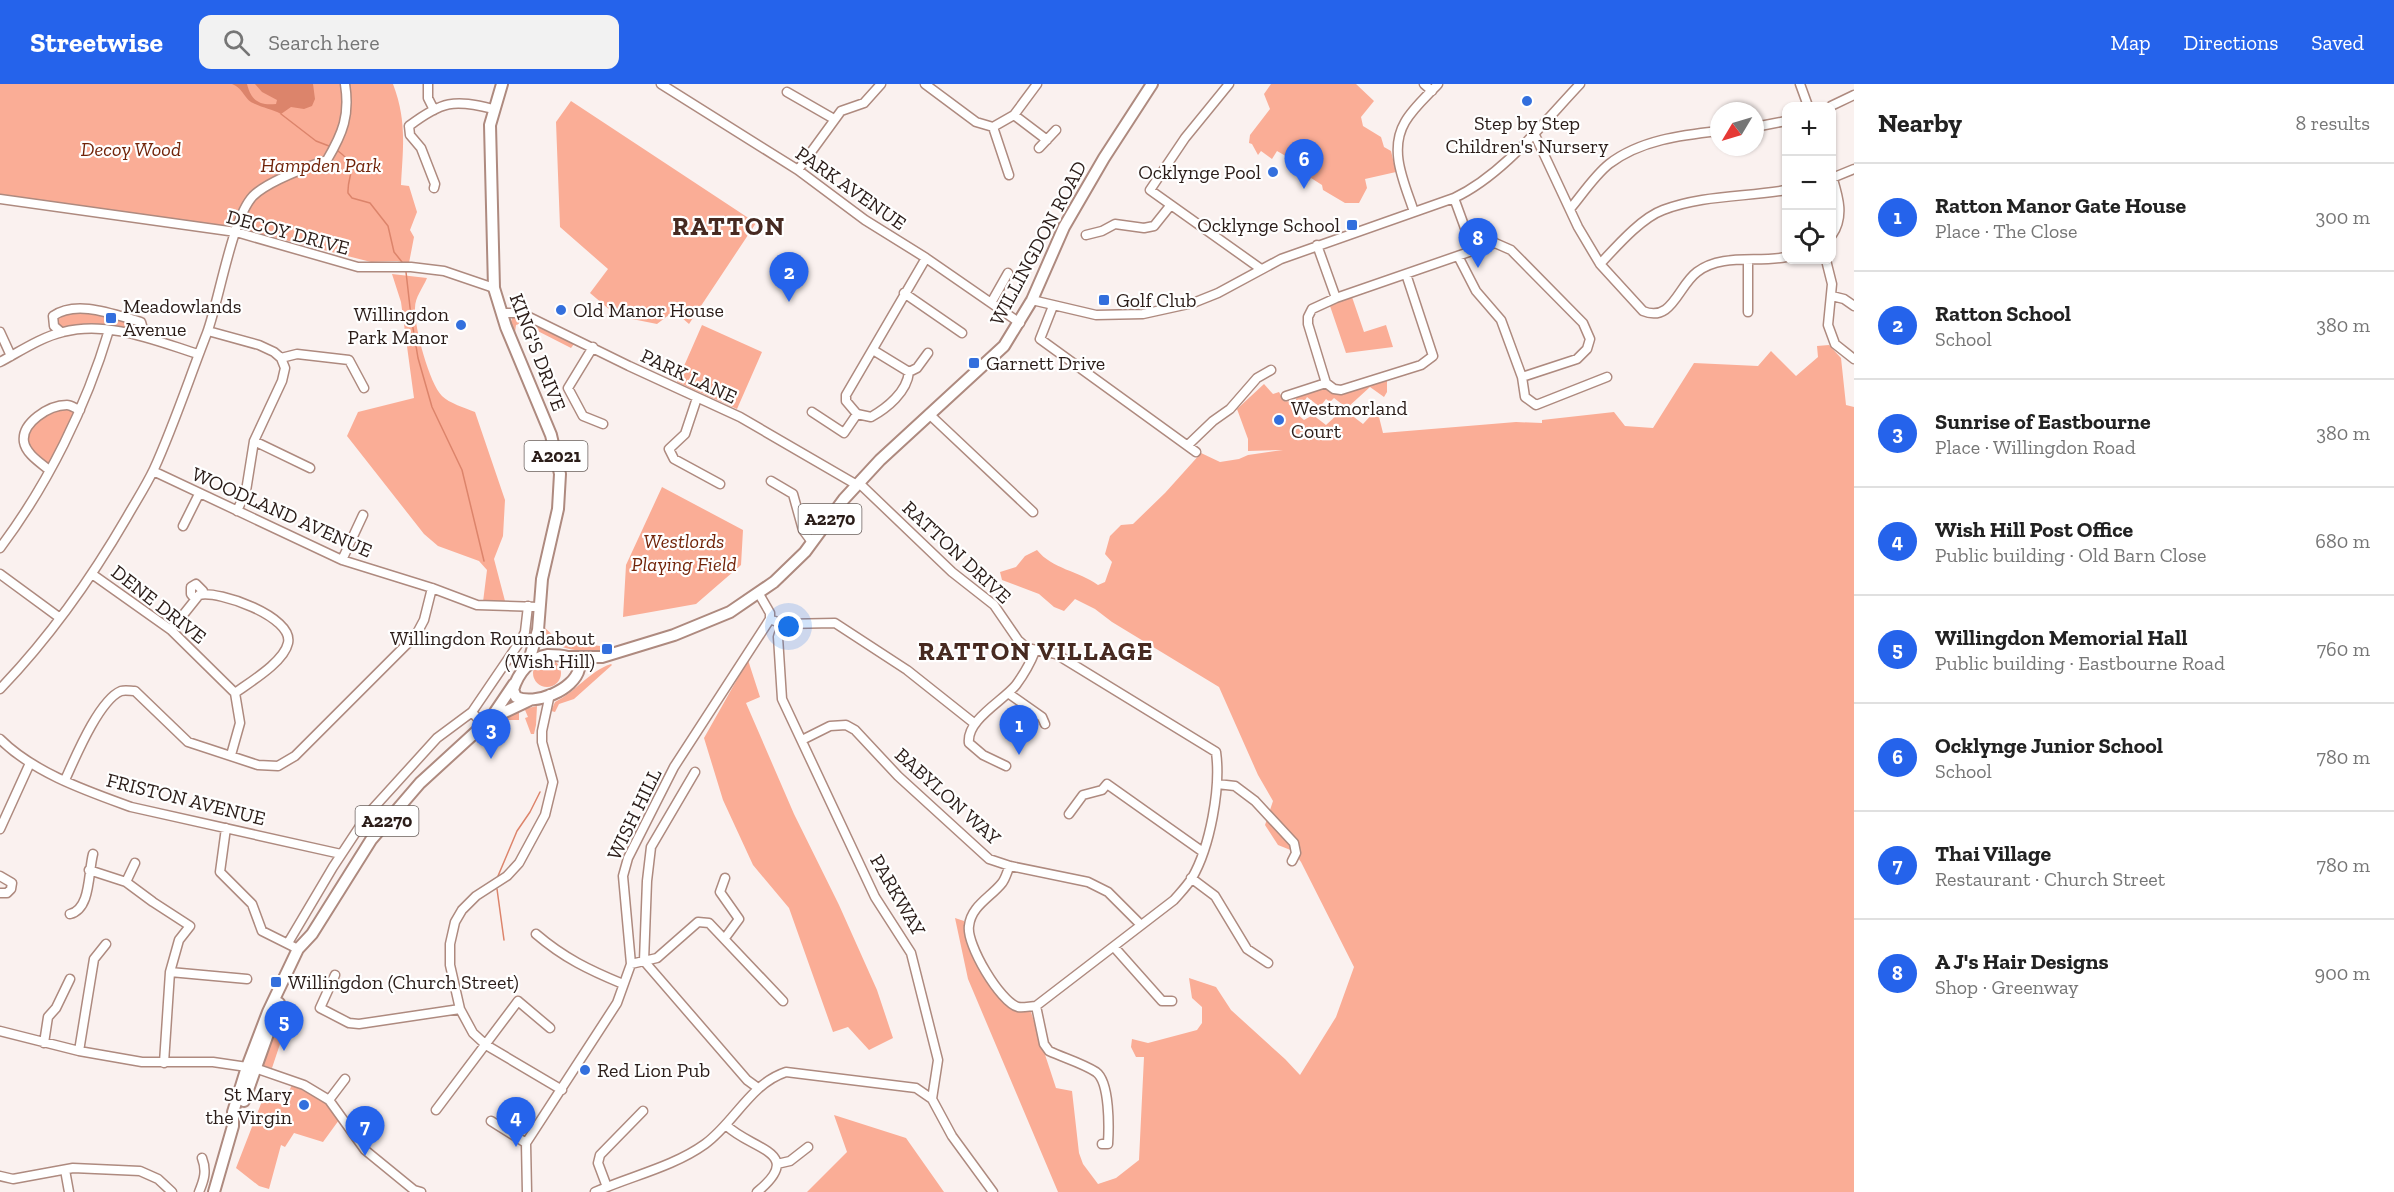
<!DOCTYPE html>
<meta charset="utf-8">
<style>
:root{--surface:#fff;--page:#f2f2f2;--text:#222;--muted:#767676;--line:#e0e0e0;--accent:#2563eb}
body{margin:0;font-family:"Zilla Slab",serif;background:var(--page);color:var(--text)}
.controls{position:absolute;right:18px;top:18px;display:grid;overflow:hidden;border-radius:12px;box-shadow:0 2px 4px #0004}
.controls button{width:54px;height:54px;display:grid;place-items:center;padding:0;border:0;border-bottom:2px solid var(--line);background:var(--surface);color:var(--text);font:30px sans-serif}
.compass{position:absolute;left:1710px;top:18px;width:54px;height:54px;border-radius:50%;background:var(--surface);box-shadow:0 2px 4px #0004;rotate:232deg}
.you{position:absolute;left:789px;top:543px;width:21px;height:21px;margin:-15px;border:4px solid #fff;border-radius:50%;background:#1a73e8;box-shadow:0 0 0 9px #1a73e833}
.badge{display:grid;place-items:center;width:39px;height:39px;border-radius:50%;background:var(--accent);color:#fff;font-size:20px;font-weight:700}
.pin{position:absolute;translate:-50% -50px;filter:drop-shadow(0 2px 3px #0008)}
.pin::after{content:'';position:absolute;top:32px;width:21px;height:18px;background:inherit;clip-path:polygon(0 0,100% 0,50% 100%)}
.list{margin:0;padding:0;list-style:none}
h2{display:flex;justify-content:space-between;align-items:center;height:78px;margin:0;padding:0 24px;font-size:26px}
h2 small{font-size:20px;font-weight:400;color:var(--muted)}
.list li{display:grid;grid-template-columns:39px 1fr auto;gap:18px;align-items:center;box-sizing:border-box;height:108px;padding:0 24px;border-top:2px solid var(--line)}
.list b{display:block;font-size:22px;white-space:nowrap}
.list p{margin:0;font-size:20px;white-space:nowrap;color:var(--muted)}
.list em{font-size:20px;font-style:normal;color:var(--muted)}
.icon{flex:none;width:33px;height:33px;fill:none;stroke:currentColor;stroke-width:2;stroke-linecap:round;stroke-linejoin:round}
.map{position:relative;flex:none;width:1854px;height:1108px;overflow:hidden}
header{display:flex;align-items:center;gap:36px;box-sizing:border-box;height:84px;padding:0 30px;background:var(--accent);color:#fff}
header strong{font-size:28px}
nav{display:flex;gap:33px;margin-inline-start:auto;font-size:21px}
.search{width:420px;height:54px;background:var(--page);display:flex;align-items:center;gap:15px;box-sizing:border-box;padding:0 21px;border-radius:12px;color:var(--muted);font-size:22px}
main{display:flex}
aside{flex:1;background:var(--surface)}
.map>svg:first-child{display:block}
.green{fill:#faad96}
.water{fill:#dc846b}
.lines{fill:none;stroke-linecap:round;stroke-linejoin:round}
.stream{stroke:#dc846b;stroke-width:1.5}
.minor-casing{stroke:#ae8a7f;stroke-width:11}
.major-casing{stroke:#ae8a7f;stroke-width:14}
.minor{stroke:#fff;stroke-width:8}
.major{stroke:#fff;stroke-width:10}
.poi-dot{fill:#336fdd;stroke:#fff;stroke-width:2}
.labels{text-anchor:middle;stroke-width:4.5;stroke-linejoin:round;paint-order:stroke}
.shield{fill:#fff;stroke:#6b615e;stroke-width:1.5}
.shield-label{font-size:18px;font-weight:bold;fill:#2b1d19}
.poi-label{font-size:20px;fill:#2b1d19;stroke:#fff;text-anchor:start}
.park-label{font-size:20px;font-style:italic;fill:#712308;stroke:#fff}
.street-label{font-size:20px;fill:#2b1d19;stroke:#fff}
.district-label{font-size:26px;font-weight:bold;letter-spacing:1.5px;fill:#472a21;stroke:#fff}
</style>
<header>
<strong>Streetwise</strong>
<div class="search"><svg class="icon" aria-label="search" viewBox="0 0 24 24"><circle cx="10" cy="10" r="6"/><path d="M15 15l6 6"/></svg>Search here</div>
<nav><a>Map</a><a>Directions</a><a>Saved</a></nav>
</header>
<main>
<div class="map">
<svg width="1854" height="1108" viewBox="0 0 1854 1108">
<rect width="100%" height="100%" fill="#faf1ef"/>
<path class="green" d="M 0,0 L 393,0 C 407,37 403,62 401,101 L 409,102 L 417,128 L 410,146 L 414,153 L 409,179 L 397,177 L 371,178 L 237,144 L 0,110 Z
M 1271,0 L 1356,0 L 1374,17 L 1361,33 L 1363,42 L 1381,53 L 1384,63 L 1391,67 L 1396,88 L 1365,95 L 1367,104 L 1359,119 L 1345,119 L 1323,106 L 1322,101 L 1311,94 L 1309,97 L 1286,83 L 1291,75 L 1277,67 L 1272,75 L 1261,67 L 1258,71 L 1252,60 L 1249,59 L 1250,51 L 1270,25 L 1264,10 Z
M 571,17 L 756,139 L 689,240 L 674,227 L 657,240 L 617,232 L 590,209 L 608,185 L 560,143 L 556,38 Z
M 392,190 L 427,194 C 423,204 415,213 415,224 C 414,242 429,299 442,312 C 449,319 465,324 475,328 L 505,416 L 503,452 L 494,475 L 505,517 L 483,518 L 487,486 L 479,477 L 438,462 L 424,450 L 347,352 L 358,328 L 414,314 L 401,218 Z
M 1352,213 L 1364,248 L 1386,241 L 1393,263 L 1346,269 L 1330,222 Z
M 73,223 L 141,238 L 137,251 L 109,246 L 61,248 L 54,242 L 61,226 Z
M 512,234 L 520,234 L 574,260 L 571,264 L 522,239 L 516,241 L 515,249 L 511,238 Z
M 702,241 L 762,268 L 737,325 L 677,298 Z
M 1829,261 L 1841,274 L 1846,321 L 1854,323 L 1854,1108 L 1058,1108 L 968,895 L 955,834 L 964,837 L 970,864 L 1011,919 L 1030,925 L 1056,1004 L 1072,1007 L 1079,1069 L 1083,1080 L 1098,1100 L 1116,1094 L 1139,1076 L 1144,973 L 1136,973 L 1131,963 L 1132,955 L 1148,959 L 1197,946 L 1202,939 L 1202,923 L 1192,914 L 1189,894 L 1216,903 L 1231,926 L 1285,975 L 1300,991 L 1336,933 L 1354,883 L 1301,778 L 1293,767 L 1278,761 L 1265,741 L 1273,717 L 1258,691 L 1219,603 L 1112,538 L 1095,525 L 1075,515 L 1064,527 L 1054,523 L 1039,510 L 1002,496 L 1000,488 L 1016,483 L 1025,472 L 1037,466 C 1052,485 1079,487 1098,501 L 1105,498 L 1112,478 L 1105,470 L 1110,452 L 1121,441 L 1133,440 L 1165,409 L 1201,369 L 1220,378 L 1239,375 L 1248,371 L 1283,366 L 1248,367 L 1248,355 L 1237,325 L 1264,300 L 1273,310 L 1279,308 L 1284,317 L 1295,318 L 1298,310 L 1318,303 L 1338,308 L 1387,294 L 1387,308 L 1384,313 L 1370,303 L 1347,324 L 1334,314 L 1330,318 L 1326,315 L 1320,323 L 1307,313 L 1297,330 L 1304,336 L 1313,331 L 1326,341 L 1338,330 L 1342,332 L 1346,327 L 1363,340 L 1377,325 L 1383,349 L 1516,338 L 1542,339 L 1542,336 L 1614,328 L 1625,342 L 1653,344 L 1694,279 L 1758,282 L 1771,267 L 1796,292 L 1818,273 L 1817,262 Z
M 67,321 L 80,326 L 49,386 L 24,360 L 33,336 Z
M 662,403 L 743,446 L 741,481 L 696,520 L 623,533 L 626,481 Z
M 545,544 L 558,556 L 600,562 L 609,559 L 610,564 C 591,570 556,568 544,550 Z
M533 589a14 14 0 1 1 28 0a14 14 0 1 1-28 0Z
M 748,576 L 760,613 L 746,619 L 794,730 L 839,821 L 877,906 L 893,954 L 869,966 L 848,943 L 833,948 L 789,824 L 753,781 L 723,716 L 704,654 Z
M 611,580 L 612,581 L 574,615 L 559,620 L 555,628 L 551,627 L 555,618 C 577,607 588,588 611,580 Z
M 537,622 L 536,641 L 534,650 L 531,650 L 525,634 L 528,633 L 525,626 L 519,628 L 519,636 L 504,636 L 481,649 C 498,636 516,626 537,622 Z
M 274,948 L 275,951 L 282,954 L 272,984 L 264,982 L 262,979 Z
M 292,1001 L 325,1017 L 339,1036 L 323,1058 L 294,1049 L 285,1063 L 281,1061 L 269,1105 L 259,1102 L 236,1084 L 264,1012 L 282,1021 Z
M 834,1031 L 906,1054 L 944,1108 L 807,1108 L 847,1068 Z"/>
<path class="water" d="M 232,0 L 247,0 C 251,16 259,22 276,20 L 277,16 L 262,8 L 255,0 L 313,0 L 315,15 L 312,22 L 304,25 L 291,23 L 281,30 C 272,25 263,24 253,19 C 244,15 244,5 232,0 Z"/>
<g class="lines">
<path class="stream" d="M 281,30 L 316,57 L 329,62
M 338,67 C 361,84 347,88 348,109 L 352,114 L 370,119 L 388,142 L 394,168 L 402,178
M 406,188 L 411,232 L 418,274 L 432,323 L 462,386 L 484,477
M 498,792 L 517,747 L 530,728 L 540,708
M 497,805 L 504,856"/>
<g class="minor-casing">
<path id="minor" d="M 428,0 L 428,14 L 434,26
M 661,0 L 798,86 L 865,136 L 926,174 L 1020,239
M 925,0 L 976,38 L 993,43 L 1014,31 L 1037,0
M 1229,0 L 1185,54 L 1150,106 L 1261,185
M 1424,0 L 1432,7
M 1800,0 L 1808,22
M 787,8 L 834,35
M 1831,22 L 1854,11
M 1014,31 L 1047,56
M 993,43 L 1009,91
M 1755,43 L 1786,37
M 1534,49 L 1578,143 L 1600,180 L 1643,227 C 1672,239 1678,202 1697,188 C 1722,169 1757,179 1786,173
M 1039,64 L 1056,46
M 798,86 L 841,27 L 864,19 L 881,0
M 1832,92 C 1838,112 1845,132 1832,151
M 1832,94 L 1854,85
M 434,104 L 435,100 L 421,64 L 410,51 L 409,42 C 442,17 454,15 493,25
M 1454,114 L 1473,166
M 0,115 L 236,148 L 358,183 L 411,183 L 444,187 L 494,204
M 1570,125 C 1582,111 1594,92 1609,80 C 1640,56 1682,51 1719,47
M 1414,128 C 1405,100 1388,67 1405,38 C 1413,24 1427,12 1438,0
M 1086,151 L 1102,147 L 1115,140 L 1144,144 L 1154,142 L 1170,122
M 1317,161 L 1336,214
M 1458,172 L 1476,207 L 1501,236 L 1522,293 L 1525,313 L 1536,321 L 1607,293
M 1748,176 L 1748,228
M 1826,176 L 1832,200 L 1828,241 L 1835,260 L 1854,275
M 1600,180 C 1616,163 1641,134 1663,126 C 1702,111 1746,113 1786,106
M 1406,190 L 1433,272 L 1421,281 L 1341,306 L 1334,305 L 1326,299 L 1308,240 L 1308,233 L 1312,225 L 1336,214 L 1495,159 L 1511,166 L 1583,239 L 1590,255 L 1587,265 L 1577,275 L 1522,293
M 904,209 L 962,249
M 1832,212 L 1844,215 L 1854,222
M 1032,216 L 1096,231 L 1143,230 L 1193,219 L 1218,209 L 1281,175 L 1454,114 C 1503,91 1543,39 1580,0
M 991,219 L 1008,189
M 1053,222 L 1040,255 L 1196,368
M 502,229 L 521,229 L 629,282 L 740,333 L 857,401
M 208,247 L 259,261 L 274,268 L 281,274 L 285,284 L 282,297 L 254,357 L 246,407 L 237,427
M 0,248 L 11,272
M 61,248 L 54,242 L 53,232 C 77,215 115,231 141,238 L 143,245 L 137,251
M 593,263 L 568,304 L 583,332 L 603,340
M 873,266 L 909,288 C 907,308 887,324 871,333 L 857,330 L 846,317 L 846,311 L 926,174
M 281,274 L 297,270 L 349,276 L 364,304
M 0,278 C 19,268 41,253 63,248 C 108,236 156,257 198,270
M 909,288 L 917,284 L 928,269
M 1286,312 L 1326,299
M 697,314 L 685,350 L 669,365 L 674,375 L 720,400
M 812,328 L 844,349 L 857,330
M 929,330 L 1033,428
M 254,357 L 310,384
M 1188,361 L 1213,337 L 1230,325 L 1257,294 L 1271,286
M 49,386 C 41,379 26,370 24,358 C 21,339 49,321 67,321 C 71,321 76,325 80,326
M 153,387 L 342,476 L 432,504 L 477,521 L 540,523
M 771,397 L 793,410 L 803,446 L 812,458
M 859,399 L 952,488 L 994,521 L 1018,556 L 1027,564 L 1056,570 L 1216,668 C 1221,704 1210,763 1192,794 C 1187,802 1180,809 1174,816 L 1036,922 C 1031,922 1023,924 1018,923 C 1000,918 966,860 969,842 C 971,822 991,813 1002,799 C 1006,794 1007,787 1010,782
M 183,442 L 199,410
M 0,464 C 48,400 86,323 109,246
M 342,476 L 363,431
M 0,490 L 60,534
M 92,490 L 171,546 L 235,609 L 240,639 L 231,671
M 195,515 L 191,510 L 191,503 L 196,500 L 203,507 L 203,510
M 770,535 L 782,540 L 778,553 L 782,615 L 875,813 L 911,869 L 938,976 L 932,1015 L 952,1052 L 993,1108
M 782,540 L 835,539 L 907,586 L 975,640
M 171,546 L 199,511 C 219,506 294,533 288,559 C 284,578 250,598 235,609
M 0,605 C 50,553 91,495 127,433 C 136,417 146,402 154,385 C 174,341 189,295 207,249 C 219,217 232,134 253,112 C 268,97 307,83 327,76 C 343,49 350,31 345,0
M 1008,609 L 1042,633 L 1045,640
M 550,610 L 542,647 L 542,658 L 553,698 L 545,731 L 519,779 L 507,792 L 476,812 L 462,826 L 455,838 L 450,860 L 450,881 L 460,925 L 473,949 L 486,961 L 562,1006
M 472,628 L 483,641
M 0,655 C 34,689 87,707 131,723 L 341,770
M 802,656 L 830,642 L 846,641 L 855,646 L 898,692 L 989,775 L 1010,782 L 1088,798 L 1108,808 L 1141,841
M 1006,682 L 983,671 L 969,659 C 966,636 1003,617 1016,601 C 1024,590 1030,580 1035,567
M 695,688 L 651,763 L 647,797 L 644,877 L 747,996 L 758,1004
M 65,696 C 75,674 99,616 121,607 C 125,606 131,607 135,607 L 188,658 L 258,681 L 278,682 L 295,672 L 416,551 L 424,536 L 432,504
M 1217,700 L 1235,702 L 1255,717 L 1294,759 L 1296,769 L 1292,777
M 1069,730 L 1083,711 L 1102,706 L 1107,700 L 1203,768
M 226,744 L 220,788 L 252,820 L 262,847 L 298,865
M 0,745 L 30,679
M 135,779 L 126,798 L 153,818 L 190,842 L 179,856 L 170,888 L 164,979
M 89,786 L 126,798
M 0,792 L 12,799 L 11,805 L 7,809 L 0,809
M 725,794 L 720,808 L 739,835 L 725,854
M 1191,794 L 1215,812 L 1247,865 L 1268,879
M 70,830 C 91,825 88,789 93,770
M 536,850 C 564,874 589,886 623,900
M 288,859 L 333,783 L 368,730 L 437,654 L 472,628 L 521,556 L 525,548 L 528,522
M 1114,863 L 1162,917 L 1172,917
M 631,880 L 657,874 L 698,838 L 709,839 L 783,917
M 170,888 L 247,895
M 335,891 L 320,924 L 349,939 L 359,940 L 460,925
M 1036,922 L 1044,960 L 1049,967 C 1064,974 1082,979 1096,988 C 1110,998 1109,1044 1108,1060 L 1102,1060
M 0,947 L 79,967 L 142,978 L 213,978 L 247,983
M 44,959 L 48,933 L 56,924 L 70,895
M 79,967 L 94,875 L 106,860
M 255,984 L 304,1001 L 329,1016 L 365,1066 L 414,1106 L 421,1108
M 329,1016 L 345,995
M 436,1026 L 518,917 L 550,944
M 491,1037 L 526,1059
M 727,1042 C 752,1066 806,1068 757,1108
M 777,1080 L 790,1077 L 808,1063
M 65,1086 L 69,1108
M 0,1092 L 13,1095 L 73,1084 L 140,1087 L 158,1095 L 172,1108
M 607,1103 L 598,1079 L 600,1071 L 643,1027
M 199,1108 C 204,1096 207,1087 202,1074
M 527,1108 L 526,1059 L 617,919 L 631,880 L 623,792 L 628,774 L 674,683 L 770,535 L 770,529 L 759,510
M 595,1108 C 631,1092 673,1083 705,1060 C 735,1038 750,1000 786,988 L 916,1004 L 932,1015"/>
</g>
<g class="major-casing">
<path id="major" d="M 502,0 L 490,41 L 494,204 L 506,243 L 551,351 L 560,390 L 558,425 L 542,495 L 538,546 L 528,580
M 548,571 C 561,571 574,571 579,585 C 574,606 535,622 516,613 L 513,606 C 518,589 530,574 548,571 Z
M 569,573 L 602,573 L 674,551 L 730,528 L 774,498 L 805,468 L 844,415 L 880,376 L 1004,262 L 1032,216 L 1064,143 L 1104,74 L 1152,0
M 491,634 L 514,600
M 244,1017 L 279,919
M 214,1108 L 233,1042 L 233,1028 L 247,983 L 268,928 L 298,865 L 312,850 L 371,756 L 420,699 L 490,635 L 530,616"/>
</g>
<use href="#minor" class="minor"/>
<use href="#major" class="major"/>
</g>
<g class="poi-dot">
<circle cx="1527" cy="17" r="6"/>
<circle cx="1273" cy="88" r="6"/>
<rect x="1346" y="135" width="12" height="12" rx="3"/>
<rect x="1098" y="210" width="12" height="12" rx="3"/>
<circle cx="561" cy="226" r="6"/>
<rect x="105" y="228" width="12" height="12" rx="3"/>
<circle cx="461" cy="241" r="6"/>
<rect x="968" y="273" width="12" height="12" rx="3"/>
<circle cx="1279" cy="336" r="6"/>
<rect x="601" y="559" width="12" height="12" rx="3"/>
<rect x="270" y="892" width="12" height="12" rx="3"/>
<circle cx="585" cy="986" r="6"/>
<circle cx="304" cy="1021" r="6"/>
</g>
<g class="labels">
<g class="shield">
<rect x="524.5" y="357" width="63" height="30" rx="4.5"/>
<rect x="798.5" y="420" width="63" height="30" rx="4.5"/>
<rect x="355.5" y="722" width="63" height="30" rx="4.5"/>
</g>
<g class="shield-label">
<text x="556" y="378">A2021</text>
<text x="830" y="441">A2270</text>
<text x="387" y="743">A2270</text>
</g>
<g class="poi-label">
<text x="1527" y="46" text-anchor="middle">Step by Step<tspan x="1527" dy="23">Children's Nursery</tspan></text>
<text x="1261" y="95" text-anchor="end">Ocklynge Pool</text>
<text x="1340" y="148" text-anchor="end">Ocklynge School</text>
<text x="1116" y="223">Golf Club</text>
<text x="123" y="229">Meadowlands<tspan x="123" dy="23">Avenue</tspan></text>
<text x="573" y="233">Old Manor House</text>
<text x="449" y="237" text-anchor="end">Willingdon<tspan x="449" dy="23">Park Manor</tspan></text>
<text x="986" y="286">Garnett Drive</text>
<text x="1291" y="331">Westmorland<tspan x="1291" dy="23">Court</tspan></text>
<text x="595" y="561" text-anchor="end">Willingdon Roundabout<tspan x="595" dy="23">(Wish Hill)</tspan></text>
<text x="288" y="905">Willingdon (Church Street)</text>
<text x="597" y="993">Red Lion Pub</text>
<text x="292" y="1017" text-anchor="end">St Mary<tspan x="292" dy="23">the Virgin</tspan></text>
</g>
<g class="park-label">
<text x="131" y="72">Decoy Wood</text>
<text x="321" y="88">Hampden Park</text>
<text x="684" y="464">Westlords<tspan x="684" dy="23">Playing Field</tspan></text>
</g>
<g class="street-label">
<text transform="translate(851 104) rotate(35)" y="7">PARK AVENUE</text>
<text transform="translate(288 148) rotate(15)" y="7">DECOY DRIVE</text>
<text transform="translate(1038 159) rotate(-62)" y="7">WILLINGDON ROAD</text>
<text transform="translate(538 268) rotate(69)" y="7">KING'S DRIVE</text>
<text transform="translate(689 292) rotate(25)" y="7">PARK LANE</text>
<text transform="translate(282 428) rotate(24)" y="7">WOODLAND AVENUE</text>
<text transform="translate(957 468) rotate(43)" y="7">RATTON DRIVE</text>
<text transform="translate(159 520) rotate(38)" y="7">DENE DRIVE</text>
<text transform="translate(948 712) rotate(42)" y="7">BABYLON WAY</text>
<text transform="translate(186 715) rotate(14)" y="7">FRISTON AVENUE</text>
<text transform="translate(634 730) rotate(-64)" y="7">WISH HILL</text>
<text transform="translate(898 811) rotate(60)" y="7">PARKWAY</text>
</g>
<g class="district-label">
<text x="729" y="151">RATTON</text>
<text x="1036" y="576">RATTON VILLAGE</text>
</g>
</g>
</svg>
<div class="controls">
<button>+</button>
<button>−</button>
<button><svg class="icon" aria-label="locate" viewBox="0 0 24 24"><circle cx="12" cy="12" r="6"/><path d="M12 2v4M12 18v4M2 12h4M18 12h4"/></svg></button>
</div>
<svg class="compass" viewBox="-18 -18 36 36"><path d="M0-13l5 13h-10z" fill="#e53935"/><path d="M0 13l5-13h-10z" fill="#767676"/></svg>
<div class="you"></div>
<div class="pin badge" style="left:1019px;top:671px">1</div>
<div class="pin badge" style="left:789px;top:218px">2</div>
<div class="pin badge" style="left:491px;top:675px">3</div>
<div class="pin badge" style="left:516px;top:1063px">4</div>
<div class="pin badge" style="left:284px;top:967px">5</div>
<div class="pin badge" style="left:1304px;top:105px">6</div>
<div class="pin badge" style="left:365px;top:1072px">7</div>
<div class="pin badge" style="left:1478px;top:184px">8</div>
</div>
<aside>
<h2>Nearby<small>8 results</small></h2>
<ul class="list">
<li><span class="badge">1</span><div><b>Ratton Manor Gate House</b><p>Place · The Close</p></div><em>300 m</em></li>
<li><span class="badge">2</span><div><b>Ratton School</b><p>School</p></div><em>380 m</em></li>
<li><span class="badge">3</span><div><b>Sunrise of Eastbourne</b><p>Place · Willingdon Road</p></div><em>380 m</em></li>
<li><span class="badge">4</span><div><b>Wish Hill Post Office</b><p>Public building · Old Barn Close</p></div><em>680 m</em></li>
<li><span class="badge">5</span><div><b>Willingdon Memorial Hall</b><p>Public building · Eastbourne Road</p></div><em>760 m</em></li>
<li><span class="badge">6</span><div><b>Ocklynge Junior School</b><p>School</p></div><em>780 m</em></li>
<li><span class="badge">7</span><div><b>Thai Village</b><p>Restaurant · Church Street</p></div><em>780 m</em></li>
<li><span class="badge">8</span><div><b>A J's Hair Designs</b><p>Shop · Greenway</p></div><em>900 m</em></li>
</ul>
</aside>
</main>
